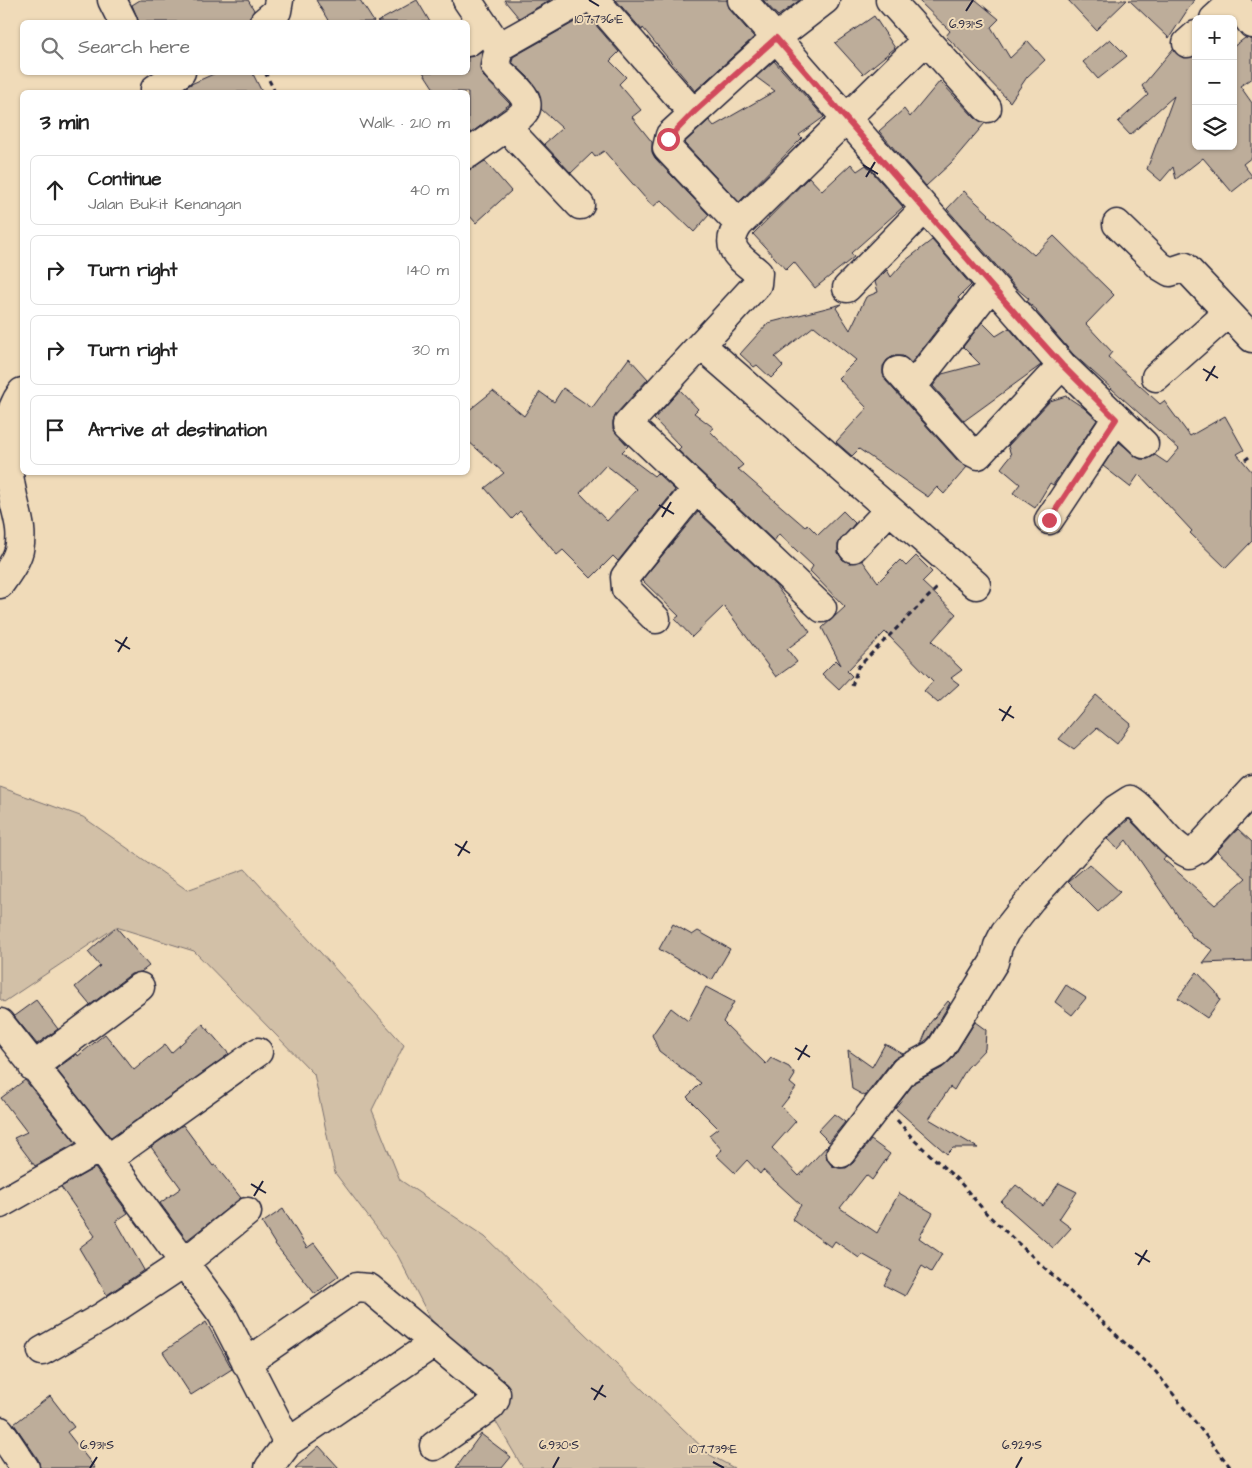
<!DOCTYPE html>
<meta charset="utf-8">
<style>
:root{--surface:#fff;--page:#f6f6f6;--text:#222;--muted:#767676;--line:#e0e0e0}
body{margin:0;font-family:"Architects Daughter",sans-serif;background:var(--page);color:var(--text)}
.controls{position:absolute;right:15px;top:15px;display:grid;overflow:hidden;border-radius:8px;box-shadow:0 1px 4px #0004}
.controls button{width:45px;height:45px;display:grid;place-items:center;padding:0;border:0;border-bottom:1px solid var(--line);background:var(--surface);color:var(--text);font:25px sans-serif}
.stop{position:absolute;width:15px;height:15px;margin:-11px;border:4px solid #d1495b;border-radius:50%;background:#fff}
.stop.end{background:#d1495b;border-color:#fff;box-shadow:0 1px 5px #0008}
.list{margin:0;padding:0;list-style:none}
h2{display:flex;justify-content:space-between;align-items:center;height:65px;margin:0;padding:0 20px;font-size:21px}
h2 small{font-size:16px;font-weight:400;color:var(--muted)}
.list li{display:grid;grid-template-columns:32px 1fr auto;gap:15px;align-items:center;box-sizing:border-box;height:70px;margin:0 10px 10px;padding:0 10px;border:1px solid var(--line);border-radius:8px}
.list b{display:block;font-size:19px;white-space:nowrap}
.list p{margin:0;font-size:16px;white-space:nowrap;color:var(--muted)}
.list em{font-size:16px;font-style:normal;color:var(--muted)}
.icon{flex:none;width:28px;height:28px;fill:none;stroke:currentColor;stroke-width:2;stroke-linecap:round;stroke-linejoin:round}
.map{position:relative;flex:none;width:1252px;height:1468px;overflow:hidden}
.search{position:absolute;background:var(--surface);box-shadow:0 1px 4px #0004;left:20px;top:20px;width:450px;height:55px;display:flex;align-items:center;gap:12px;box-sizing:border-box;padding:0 18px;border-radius:8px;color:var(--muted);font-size:19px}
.panel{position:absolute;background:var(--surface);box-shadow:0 1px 4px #0004;left:20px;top:90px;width:450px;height:385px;border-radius:8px}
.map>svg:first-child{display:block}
.green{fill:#d2c0a7;stroke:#7a7171}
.building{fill:#bdad9a;stroke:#22223b;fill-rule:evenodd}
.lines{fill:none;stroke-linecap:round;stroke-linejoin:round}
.minor-casing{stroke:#22223b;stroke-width:31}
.path{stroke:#22223b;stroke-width:3;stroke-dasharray:5 4;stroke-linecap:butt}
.minor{stroke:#f0dbb9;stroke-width:28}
.route{stroke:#d1495b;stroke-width:6}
.ticks{fill:none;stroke:#22223b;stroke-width:2}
.ticks-label{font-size:12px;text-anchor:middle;fill:#22223b;stroke:#f0dbb9;stroke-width:4;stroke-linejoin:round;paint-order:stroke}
</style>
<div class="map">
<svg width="1252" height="1468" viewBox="0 0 1252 1468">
<rect width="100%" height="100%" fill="#f0dbb9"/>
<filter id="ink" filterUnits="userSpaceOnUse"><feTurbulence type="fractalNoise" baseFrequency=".02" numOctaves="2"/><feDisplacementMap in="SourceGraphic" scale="10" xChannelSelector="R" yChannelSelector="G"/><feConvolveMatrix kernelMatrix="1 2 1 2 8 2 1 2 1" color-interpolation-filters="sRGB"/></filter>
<g filter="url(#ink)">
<path class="green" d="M 0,787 L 83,817 L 187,890 L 245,869 L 404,1045 L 372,1110 L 400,1180 L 485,1237 L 710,1455 L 734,1468 L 523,1468 L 446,1337 L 430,1318 L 398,1256 L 335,1173 L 314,1074 L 194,951 L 116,927 L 4,1002 L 0,999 Z"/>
<path class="building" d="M 140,0 L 248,0 L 254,10 L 249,22 L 139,22 L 132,5 Z
M 316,0 L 360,0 L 374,22 L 329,22 Z
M 417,0 L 430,22 L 377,22 Z
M 504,0 L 550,0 L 519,18 Z
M 616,0 L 727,0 L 730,10 L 754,37 L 695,91 L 643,28 L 642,30 Z
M 763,0 L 800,0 L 778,16 Z
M 918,0 L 976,0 L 999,19 L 991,27 L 1010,58 L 1028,41 L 1045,60 L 1027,77 L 1010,102 L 946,36 L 950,31 Z
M 1068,0 L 1127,0 L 1096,30 Z
M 1129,0 L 1194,0 L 1169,38 Z
M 587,15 L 619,52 L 610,61 L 626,77 L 619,84 L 641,110 L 632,117 L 652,142 L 652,152 L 655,158 L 709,215 L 694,232 L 661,200 L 653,207 L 604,151 L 595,157 L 592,153 L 571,173 L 544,144 L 562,128 L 541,109 L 539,92 L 528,77 L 512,62 L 513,57 Z
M 874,16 L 895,48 L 863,74 L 835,43 Z
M 1245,38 L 1252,39 L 1252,78 L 1240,86 L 1252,103 L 1252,157 L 1243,164 L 1252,176 L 1232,192 L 1203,158 L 1176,179 L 1173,167 L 1161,181 L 1147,169 L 1174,96 L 1130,135 L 1118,122 L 1148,95 L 1142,86 L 1173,49 L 1183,58 L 1196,56 L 1196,146 L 1233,146 L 1233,47 Z
M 1110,39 L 1127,56 L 1098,79 L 1083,62 Z
M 482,51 L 480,69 L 483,76 L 510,104 L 471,133 L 468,129 L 468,92 L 436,92 L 423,72 L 468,72 L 468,57 Z
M 774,61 L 824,117 L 799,135 L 802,138 L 739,202 L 684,143 L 709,120 L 714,126 L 775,91 L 756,77 Z
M 218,72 L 252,72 L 262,92 L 178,92 L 191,84 Z
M 940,81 L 975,118 L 985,123 L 951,163 L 926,186 L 879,131 L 904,109 L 910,117 Z
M 485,161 L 511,191 L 476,223 L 468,214 L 468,171 Z
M 851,164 L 857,171 L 866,165 L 903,207 L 851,253 L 854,257 L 815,288 L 794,262 L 786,270 L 753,234 L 809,177 L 822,191 Z
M 964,191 L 989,214 L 988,215 L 1034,255 L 1054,236 L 1114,295 L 1086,324 L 1112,352 L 1108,357 L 1160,404 L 1164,401 L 1190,436 L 1225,416 L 1244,450 L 1237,454 L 1252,472 L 1252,541 L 1226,568 L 1190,533 L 1192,531 L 1139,474 L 1130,487 L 1103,466 L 1119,442 L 1140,459 L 1148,459 L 1155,455 L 1167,463 L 1179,449 L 1073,354 L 1036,311 L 1037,310 L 1027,302 L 1029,299 L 1016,288 L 947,209 Z
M 932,240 L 971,285 L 958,298 L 960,300 L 911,363 L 903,356 L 894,356 L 887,360 L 883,366 L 883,374 L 886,381 L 958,461 L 967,467 L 944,494 L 937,487 L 928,497 L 859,449 L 852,456 L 836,442 L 867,408 L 838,378 L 856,360 L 814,326 L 775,357 L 783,366 L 771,378 L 757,365 L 754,367 L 740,354 L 768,323 L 842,304 L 836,308 L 850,330 L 866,297 L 878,292 L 875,282 L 887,270 L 891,277 L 905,261 Z
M 982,322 L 996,336 L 1009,328 L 1041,365 L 964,421 L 933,386 L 942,374 L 980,364 L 963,347 Z
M 629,358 L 648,379 L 616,414 L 613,421 L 613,429 L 628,446 L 622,452 L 654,476 L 657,473 L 675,490 L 618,561 L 613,556 L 591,578 L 563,550 L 557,555 L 520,511 L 512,519 L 485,488 L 504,473 L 468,441 L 468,411 L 493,391 L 524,416 L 540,392 L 554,402 L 563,388 L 592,408 ZM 606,465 L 637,489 L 607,521 L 580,493 Z
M 680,390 L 698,409 L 694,413 L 714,428 L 710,431 L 743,465 L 738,469 L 805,527 L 807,524 L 818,535 L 843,511 L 855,523 L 838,544 L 838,553 L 843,560 L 850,563 L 862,560 L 878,582 L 900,560 L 906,566 L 916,556 L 932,572 L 922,582 L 956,614 L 932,641 L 962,670 L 951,678 L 959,684 L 938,703 L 924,691 L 933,681 L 885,632 L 847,671 L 852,676 L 839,690 L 822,674 L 836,660 L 841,665 L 822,628 L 845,607 L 810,571 L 813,566 L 779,534 L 774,541 L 678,450 L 681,447 L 654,419 Z
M 1066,396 L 1084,408 L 1097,420 L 1053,485 L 1050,483 L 1035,508 L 1013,493 L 1020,484 L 1001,468 L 1011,455 L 1008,446 L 1050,401 Z
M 698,512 L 776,586 L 810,632 L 787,649 L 797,662 L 776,677 L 724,606 L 692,637 L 675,619 L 679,616 L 642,580 Z
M 1096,695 L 1131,724 L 1117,744 L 1097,728 L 1074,749 L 1059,739 Z
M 1129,819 L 1166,857 L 1163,859 L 1215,905 L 1246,878 L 1217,851 L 1238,829 L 1252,842 L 1252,961 L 1203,963 L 1213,950 L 1193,938 L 1126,840 L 1118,849 L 1107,839 Z
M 1089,864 L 1120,892 L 1098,912 L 1068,882 Z
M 673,924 L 692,935 L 698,931 L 730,949 L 712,980 L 659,949 Z
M 116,927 L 149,966 L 141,972 L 131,974 L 90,1005 L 75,987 L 100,966 L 88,952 Z
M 1197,972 L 1216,992 L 1220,1000 L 1207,1018 L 1178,998 Z
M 1066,985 L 1086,998 L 1072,1015 L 1055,1002 Z
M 706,987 L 734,1002 L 723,1022 L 766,1064 L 771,1058 L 789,1067 L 795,1075 L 790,1083 L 796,1088 L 781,1107 L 796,1121 L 772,1148 L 799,1176 L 828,1145 L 826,1151 L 827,1159 L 832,1166 L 839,1168 L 846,1168 L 853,1163 L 871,1140 L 890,1154 L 872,1180 L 866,1175 L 840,1208 L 877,1233 L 899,1193 L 933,1213 L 919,1238 L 942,1254 L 931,1272 L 922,1266 L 905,1296 L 884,1285 L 892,1271 L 862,1254 L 859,1258 L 835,1241 L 831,1247 L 792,1219 L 801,1205 L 763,1170 L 760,1174 L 747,1160 L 735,1173 L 716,1155 L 722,1150 L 709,1135 L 718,1128 L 687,1097 L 701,1083 L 659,1051 L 652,1035 L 671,1008 L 688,1021 Z
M 36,1000 L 58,1029 L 37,1044 L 14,1016 Z
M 948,1001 L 950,1003 L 929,1038 L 921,1044 L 930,1023 Z
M 975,1022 L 986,1030 L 985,1049 L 967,1068 L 954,1090 L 950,1087 L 929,1119 L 978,1148 L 953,1148 L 947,1154 L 895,1108 L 915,1082 L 942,1068 L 952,1059 Z
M 203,1024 L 229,1054 L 111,1138 L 56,1069 L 77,1054 L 78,1056 L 105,1034 L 134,1070 L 165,1045 L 171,1053 Z
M 885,1044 L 903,1054 L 893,1060 L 865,1096 L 852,1089 L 848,1050 L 872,1067 Z
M 25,1080 L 76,1143 L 35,1166 L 14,1138 L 27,1132 L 1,1098 Z
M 834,1114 L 845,1122 L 829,1142 L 818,1131 Z
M 183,1125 L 213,1166 L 215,1165 L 241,1198 L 187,1240 L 160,1203 L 181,1188 L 151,1147 Z
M 95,1168 L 128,1213 L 116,1221 L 144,1270 L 107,1295 L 79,1248 L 95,1236 L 61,1187 Z
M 1059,1183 L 1077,1192 L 1059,1219 L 1071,1228 L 1053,1248 L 1001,1202 L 1016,1185 L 1043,1206 Z
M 283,1209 L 307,1248 L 314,1243 L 339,1276 L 315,1294 L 275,1244 L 262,1223 Z
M 206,1322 L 232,1369 L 191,1395 L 163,1352 Z
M 50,1396 L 74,1427 L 67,1432 L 95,1468 L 40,1468 L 38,1459 L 14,1424 Z
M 481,1434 L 511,1457 L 502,1468 L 456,1468 Z
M 319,1446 L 339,1468 L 295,1468 Z"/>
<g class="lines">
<g class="minor-casing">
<path id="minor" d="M 112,0 L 123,22
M 467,0 L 499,47 L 582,0
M 595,0 L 693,113
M 825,0 L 776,38 L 1062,365 L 1144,444
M 890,0 L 987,108
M 1234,0 L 1252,24
M 1214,19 L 1234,1
M 264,22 L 277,11 L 279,0
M 468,42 L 486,28
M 1187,43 L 1196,35
M 499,47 L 495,66 C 502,77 536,97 524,112 C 520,118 511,123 506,127 L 580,205
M 155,89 L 181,72
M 468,154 L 506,127
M 739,224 L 667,148 L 670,135 L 776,38 L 742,0
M 1117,224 L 1160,266 L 1170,272 L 1185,267 L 1252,338
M 847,288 L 924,209
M 701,345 L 976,585
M 898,371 L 970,451 L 978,455 L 1062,365
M 1156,377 L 1228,313
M 913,386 L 991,286
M 1049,520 L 1116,419
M 853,548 L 889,510
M 0,584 C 7,574 16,562 19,550 C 23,532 18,518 14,501 C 6,467 0,421 22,392
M 822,608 L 628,424 L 757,284 L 758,273 C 740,257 722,249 739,224 L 925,41
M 656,619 L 626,589 L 625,577 L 696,489
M 0,1023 L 108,1159 L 222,1314 L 285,1437 L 285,1447 L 269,1468
M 33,1067 L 140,987
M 841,1153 L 905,1070 L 935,1054 L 941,1048 L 994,962 L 998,946 L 1005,932 L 1031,899 L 1094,830 L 1116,809 L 1130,800 C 1153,815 1165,843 1189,854 L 1198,849 L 1252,790
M 108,1159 L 258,1052
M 0,1204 L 99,1148
M 42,1351 L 102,1317 L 185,1262 L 247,1212
M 246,1363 L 356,1287 L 369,1288 L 496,1394 L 495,1400 L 491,1406 L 434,1446
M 0,1431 L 25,1468
M 286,1444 L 434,1343"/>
</g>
<path class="path" d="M 265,72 L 275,92
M 1245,460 L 1252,455
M 852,686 L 858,667 L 939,586
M 897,1120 L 915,1141 L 959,1181 L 987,1214 L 1156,1372 L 1231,1468"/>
<use href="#minor" class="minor"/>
</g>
</g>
<g class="lines" filter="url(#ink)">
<path class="route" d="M 668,139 L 693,113 L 776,38 L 991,286 L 1062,365 L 1116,419 L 1049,520"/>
</g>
<path class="ticks" d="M 589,0 L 599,6M 966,11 L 973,0M 863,165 L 878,174M 866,177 L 875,162M 1203,369 L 1218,378M 1206,381 L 1215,366M 659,505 L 674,514M 662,517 L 671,502M 115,640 L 130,649M 118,652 L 127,637M 999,709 L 1014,718M 1002,721 L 1011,706M 455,844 L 470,853M 458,856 L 467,841M 795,1048 L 810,1057M 798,1060 L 807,1045M 251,1184 L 266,1193M 254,1196 L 263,1181M 1135,1253 L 1150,1262M 1138,1265 L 1147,1250M 591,1388 L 606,1397M 594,1400 L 603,1385M 713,1462 L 724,1468M 90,1468 L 97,1457M 553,1468 L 559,1457M 1016,1468 L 1022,1457"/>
<g class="ticks-label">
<text x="599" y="23">107.736°E</text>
<text x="966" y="28">6.931°S</text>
<text x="97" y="1449">6.931°S</text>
<text x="559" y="1449">6.930°S</text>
<text x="1022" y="1449">6.929°S</text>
<text x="713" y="1453">107.739°E</text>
</g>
</svg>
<div class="controls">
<button>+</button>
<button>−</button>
<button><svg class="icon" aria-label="layers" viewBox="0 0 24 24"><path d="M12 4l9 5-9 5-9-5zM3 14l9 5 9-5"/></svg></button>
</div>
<div class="stop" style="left:668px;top:139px"></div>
<div class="stop end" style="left:1049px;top:520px"></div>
<div class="search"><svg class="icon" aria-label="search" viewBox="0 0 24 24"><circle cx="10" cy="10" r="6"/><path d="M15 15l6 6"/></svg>Search here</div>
<section class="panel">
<h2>3 min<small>Walk · 210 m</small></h2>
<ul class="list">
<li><svg class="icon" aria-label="ahead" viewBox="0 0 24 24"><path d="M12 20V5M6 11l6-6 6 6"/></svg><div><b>Continue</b><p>Jalan Bukit Kenangan</p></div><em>40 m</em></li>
<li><svg class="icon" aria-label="right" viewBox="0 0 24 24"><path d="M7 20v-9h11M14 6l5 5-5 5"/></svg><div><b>Turn right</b></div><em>140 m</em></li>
<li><svg class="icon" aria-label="right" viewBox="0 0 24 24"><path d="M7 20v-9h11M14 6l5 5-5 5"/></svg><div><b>Turn right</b></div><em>30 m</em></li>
<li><svg class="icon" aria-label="arrive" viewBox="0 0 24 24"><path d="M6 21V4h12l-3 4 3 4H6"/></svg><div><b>Arrive at destination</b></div></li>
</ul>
</section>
</div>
